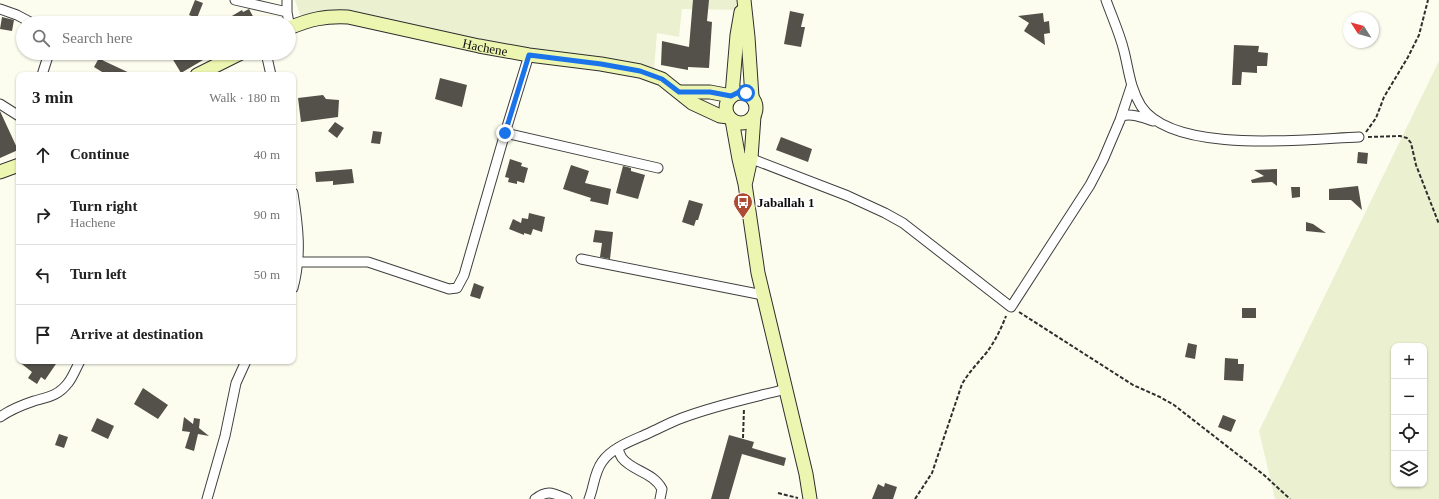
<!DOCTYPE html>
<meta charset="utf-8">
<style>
:root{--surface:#fff;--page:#f2f2f2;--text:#222;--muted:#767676;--line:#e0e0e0}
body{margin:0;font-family:Georgia,serif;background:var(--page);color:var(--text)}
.controls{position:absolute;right:12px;bottom:12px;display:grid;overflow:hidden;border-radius:8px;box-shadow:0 1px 3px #0004}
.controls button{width:36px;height:36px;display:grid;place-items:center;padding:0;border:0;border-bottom:1px solid var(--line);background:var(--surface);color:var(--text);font:20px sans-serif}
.compass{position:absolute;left:1343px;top:12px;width:36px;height:36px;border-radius:50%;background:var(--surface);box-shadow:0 1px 3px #0004;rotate:306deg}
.stop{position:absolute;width:12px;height:12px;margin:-9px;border:3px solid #1a73e8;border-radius:50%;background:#fff}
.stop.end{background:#1a73e8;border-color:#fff;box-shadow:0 1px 4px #0008}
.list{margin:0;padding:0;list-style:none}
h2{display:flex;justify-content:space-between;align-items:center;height:52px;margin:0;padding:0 16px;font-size:17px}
h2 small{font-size:13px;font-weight:400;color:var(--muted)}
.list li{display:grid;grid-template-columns:26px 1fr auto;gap:12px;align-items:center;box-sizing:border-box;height:60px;padding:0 16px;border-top:1px solid var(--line)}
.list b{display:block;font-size:15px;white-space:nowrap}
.list p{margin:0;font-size:13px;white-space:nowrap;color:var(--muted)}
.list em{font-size:13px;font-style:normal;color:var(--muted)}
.icon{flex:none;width:22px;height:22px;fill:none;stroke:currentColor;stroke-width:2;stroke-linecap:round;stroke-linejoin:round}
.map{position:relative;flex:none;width:1439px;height:499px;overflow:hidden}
.search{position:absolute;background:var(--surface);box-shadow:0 1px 3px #0004;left:16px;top:16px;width:280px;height:44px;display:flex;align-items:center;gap:10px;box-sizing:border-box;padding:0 14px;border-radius:22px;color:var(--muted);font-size:15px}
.panel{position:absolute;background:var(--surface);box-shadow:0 1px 3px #0004;left:16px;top:72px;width:280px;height:292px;border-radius:8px}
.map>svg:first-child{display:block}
.farmland{fill:#ebf0d0;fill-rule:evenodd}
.building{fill:#54504a}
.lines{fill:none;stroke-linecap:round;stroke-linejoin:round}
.street-casing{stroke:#3f3f3f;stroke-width:11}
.secondary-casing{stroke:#2e2e2e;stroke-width:15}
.path{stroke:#2e2e2e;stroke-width:2;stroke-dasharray:4 2;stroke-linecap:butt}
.street{stroke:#fff;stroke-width:9}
.secondary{stroke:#ecf6b0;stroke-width:13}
.route{stroke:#1a73e8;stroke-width:5}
.labels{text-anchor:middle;stroke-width:4;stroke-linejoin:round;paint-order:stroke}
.street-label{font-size:13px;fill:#0c0c0c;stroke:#fff}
.poi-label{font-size:13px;font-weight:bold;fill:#0c0c0c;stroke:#fff;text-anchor:start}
</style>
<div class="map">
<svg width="1439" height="499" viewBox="0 0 1439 499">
<rect width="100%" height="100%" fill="#fcfdee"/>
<path class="farmland" d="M 295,0 L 742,0 L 741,10 L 682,9 L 679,37 L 657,33 L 654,69 L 639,65 L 532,51 L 308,18 L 300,15 Z
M 1439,61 L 1439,499 L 1275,499 L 1259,431 ZM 1394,346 L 1424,346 L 1424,484 L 1394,484 Z"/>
<path class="building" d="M 195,0 L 203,3 L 197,18 L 189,15 Z
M 693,0 L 709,0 L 707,21 L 712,22 L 709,68 L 688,67 L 688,70 L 661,65 L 662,41 L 689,47 Z
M 249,9 L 255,20 L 249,23 L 220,23 L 242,10 L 243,12 Z
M 790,11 L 804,14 L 801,27 L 805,27 L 801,47 L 784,44 Z
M 1043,13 L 1044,22 L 1049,21 L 1050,33 L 1044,34 L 1045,45 L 1024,31 L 1029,23 L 1018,16 Z
M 2,17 L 14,20 L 12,31 L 0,29 Z
M 1234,45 L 1259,46 L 1258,52 L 1268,53 L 1267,66 L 1257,66 L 1257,73 L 1242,72 L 1241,85 L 1232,85 Z
M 180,53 L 215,53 L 181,73 L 172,58 Z
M 99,58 L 104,61 L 134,75 L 107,75 L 94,67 Z
M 440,78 L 467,85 L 462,107 L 435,99 Z
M 323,95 L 326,99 L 339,100 L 338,117 L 301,122 L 298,98 Z
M 0,111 L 18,150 L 0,158 Z
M 335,122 L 344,128 L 337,138 L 328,131 Z
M 373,131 L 382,132 L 380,144 L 371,143 Z
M 781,137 L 812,149 L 808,162 L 776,150 Z
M 1358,152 L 1368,153 L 1367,164 L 1357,163 Z
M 510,159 L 522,163 L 521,166 L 528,168 L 524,183 L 517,181 L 517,184 L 508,182 L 509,178 L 505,177 Z
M 571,165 L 589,171 L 585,183 L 611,189 L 608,205 L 590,201 L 591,198 L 563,189 Z
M 623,166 L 631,168 L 631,171 L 645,175 L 638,199 L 616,193 Z
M 352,169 L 354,183 L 333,185 L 333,181 L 316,182 L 315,172 Z
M 1277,169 L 1277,186 L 1272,182 L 1252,183 L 1251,180 L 1264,176 L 1254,170 Z
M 1358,186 L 1362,210 L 1351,200 L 1329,200 L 1329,189 Z
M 1291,187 L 1300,187 L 1300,197 L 1292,198 Z
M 689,200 L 703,204 L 698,220 L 696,220 L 694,226 L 682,222 Z
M 529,213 L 545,217 L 542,232 L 533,229 L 531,235 L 524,233 L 524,235 L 509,229 L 513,219 L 521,223 L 522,218 L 528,219 Z
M 1306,222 L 1313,224 L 1326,233 L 1306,231 Z
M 595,230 L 613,232 L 610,259 L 600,257 L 602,243 L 593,242 Z
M 474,283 L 484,287 L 480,299 L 470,296 Z
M 1242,308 L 1256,308 L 1256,318 L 1242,318 Z
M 1188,343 L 1197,345 L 1195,359 L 1185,357 Z
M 1225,358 L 1238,359 L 1238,364 L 1244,364 L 1243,381 L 1224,380 Z
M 18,361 L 58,361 L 45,380 L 41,377 L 37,384 L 28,378 L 32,372 Z
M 143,388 L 168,405 L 158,419 L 134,404 Z
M 1223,415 L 1236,420 L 1231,432 L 1218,427 Z
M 184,417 L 193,424 L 194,418 L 200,419 L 199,428 L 209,436 L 198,434 L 194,451 L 185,448 L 190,432 L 182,431 Z
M 97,418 L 114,426 L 108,439 L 91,431 Z
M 59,434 L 68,437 L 64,448 L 55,445 Z
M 729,435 L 754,442 L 752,448 L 786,458 L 784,466 L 742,454 L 729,499 L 711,499 Z
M 885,483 L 897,487 L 893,499 L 872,499 L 878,484 L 884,487 Z"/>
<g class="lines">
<g class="street-casing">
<path id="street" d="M 235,0 L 287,12
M 287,0 L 287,12 L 289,23
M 1106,0 C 1112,17 1120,34 1124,51 C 1129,71 1130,88 1141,106 C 1173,155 1306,139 1359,137
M 0,9 L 17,15 L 32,23
M 266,53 L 271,75
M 42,75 L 49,53
M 0,104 L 19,116
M 1122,116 C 1133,113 1143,118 1153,121
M 505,133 L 658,168
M 747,157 L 848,196 L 885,213 L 903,223 L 1011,307 L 1090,185 L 1103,160 L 1120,120 L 1131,87
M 293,193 C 298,225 302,255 293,288
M 581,259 L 763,295
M 298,262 L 368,262 L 449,289 L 457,288 L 464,275 L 505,133 L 529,55
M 0,417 C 10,410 22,405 34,401 C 48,397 58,396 68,383 C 73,377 76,368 80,361
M 618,449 C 619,452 620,455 622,458 C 632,471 653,472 662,489 L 660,499
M 207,499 L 225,436 L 236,383 L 246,361
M 535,499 C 548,489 553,493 567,499
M 589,499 C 594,487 594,473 602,462 C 612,447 634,440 649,433 C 660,428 671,422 682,418 C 716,405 751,398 786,389"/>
</g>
<g class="secondary-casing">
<g id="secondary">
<path d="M 744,0 L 748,37 L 752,97"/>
<path id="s1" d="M 289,28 C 311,19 324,16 348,17 L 479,46 L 529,55 L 601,64 L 640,71 L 662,79 L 692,103 L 720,116 L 729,117"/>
<path d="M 197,75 L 241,53"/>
<path d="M 679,92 L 710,92 L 731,96"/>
<circle cx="741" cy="108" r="15"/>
<path d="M 732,95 L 737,35 L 741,12"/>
<path d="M 732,120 L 739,159 L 745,184 L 758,273 L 806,474 L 810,499"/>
<path d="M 0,172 L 19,165"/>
<path d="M 746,181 L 751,158 L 754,116"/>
</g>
</g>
<path class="path" d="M 1366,132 L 1376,118 L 1384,97 L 1408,57 L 1419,35 L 1428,0
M 1368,137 L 1400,136 L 1407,138 L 1411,143 L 1416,165 L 1439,224
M 1019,312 L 1133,385 L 1160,397 L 1174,405 L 1264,475 L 1290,499
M 743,438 L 744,408
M 778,493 L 798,498
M 915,499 L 932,473 L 962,384 C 969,372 978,363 987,352 C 995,341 1001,329 1006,316"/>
<use href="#street" class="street"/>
<use href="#secondary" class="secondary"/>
</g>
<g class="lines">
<path class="route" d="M 505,133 L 529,55 L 601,64 L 640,71 L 662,79 L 679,92 L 710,92 L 731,96 L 739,92 L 746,93"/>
</g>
<defs>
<g id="bus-pin" transform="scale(1)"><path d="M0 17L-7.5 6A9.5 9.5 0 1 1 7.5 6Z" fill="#ad4c33" stroke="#fff"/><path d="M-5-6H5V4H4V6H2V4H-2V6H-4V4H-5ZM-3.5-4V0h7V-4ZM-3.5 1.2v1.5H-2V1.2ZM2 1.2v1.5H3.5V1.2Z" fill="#fff"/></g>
</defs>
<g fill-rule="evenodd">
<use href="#bus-pin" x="743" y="202"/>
</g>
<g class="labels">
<g class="street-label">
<text dy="5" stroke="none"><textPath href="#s1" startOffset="201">Hachene</textPath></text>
</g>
<g class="poi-label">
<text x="757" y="207">Jaballah 1</text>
</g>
</g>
</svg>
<div class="controls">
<button>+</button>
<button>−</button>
<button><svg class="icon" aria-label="locate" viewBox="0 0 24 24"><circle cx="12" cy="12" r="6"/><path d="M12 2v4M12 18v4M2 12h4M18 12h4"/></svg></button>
<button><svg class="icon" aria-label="layers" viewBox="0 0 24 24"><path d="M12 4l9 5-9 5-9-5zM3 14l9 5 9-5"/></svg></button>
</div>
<svg class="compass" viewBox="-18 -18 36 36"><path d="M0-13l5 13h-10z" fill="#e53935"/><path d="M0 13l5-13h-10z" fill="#767676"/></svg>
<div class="stop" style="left:746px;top:93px"></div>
<div class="stop end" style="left:505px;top:133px"></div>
<div class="search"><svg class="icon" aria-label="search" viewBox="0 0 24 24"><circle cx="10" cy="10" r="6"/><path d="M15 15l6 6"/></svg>Search here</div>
<section class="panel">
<h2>3 min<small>Walk · 180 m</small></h2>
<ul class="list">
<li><svg class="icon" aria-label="ahead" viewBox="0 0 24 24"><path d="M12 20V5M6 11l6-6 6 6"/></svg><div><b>Continue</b></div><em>40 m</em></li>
<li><svg class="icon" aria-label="right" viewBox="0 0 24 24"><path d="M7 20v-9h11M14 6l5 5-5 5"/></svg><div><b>Turn right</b><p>Hachene</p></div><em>90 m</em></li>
<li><svg class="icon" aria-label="left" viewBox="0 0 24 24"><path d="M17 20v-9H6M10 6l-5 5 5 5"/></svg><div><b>Turn left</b></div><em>50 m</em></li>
<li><svg class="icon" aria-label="arrive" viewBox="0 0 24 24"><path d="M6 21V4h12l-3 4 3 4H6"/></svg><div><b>Arrive at destination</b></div></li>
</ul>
</section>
</div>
